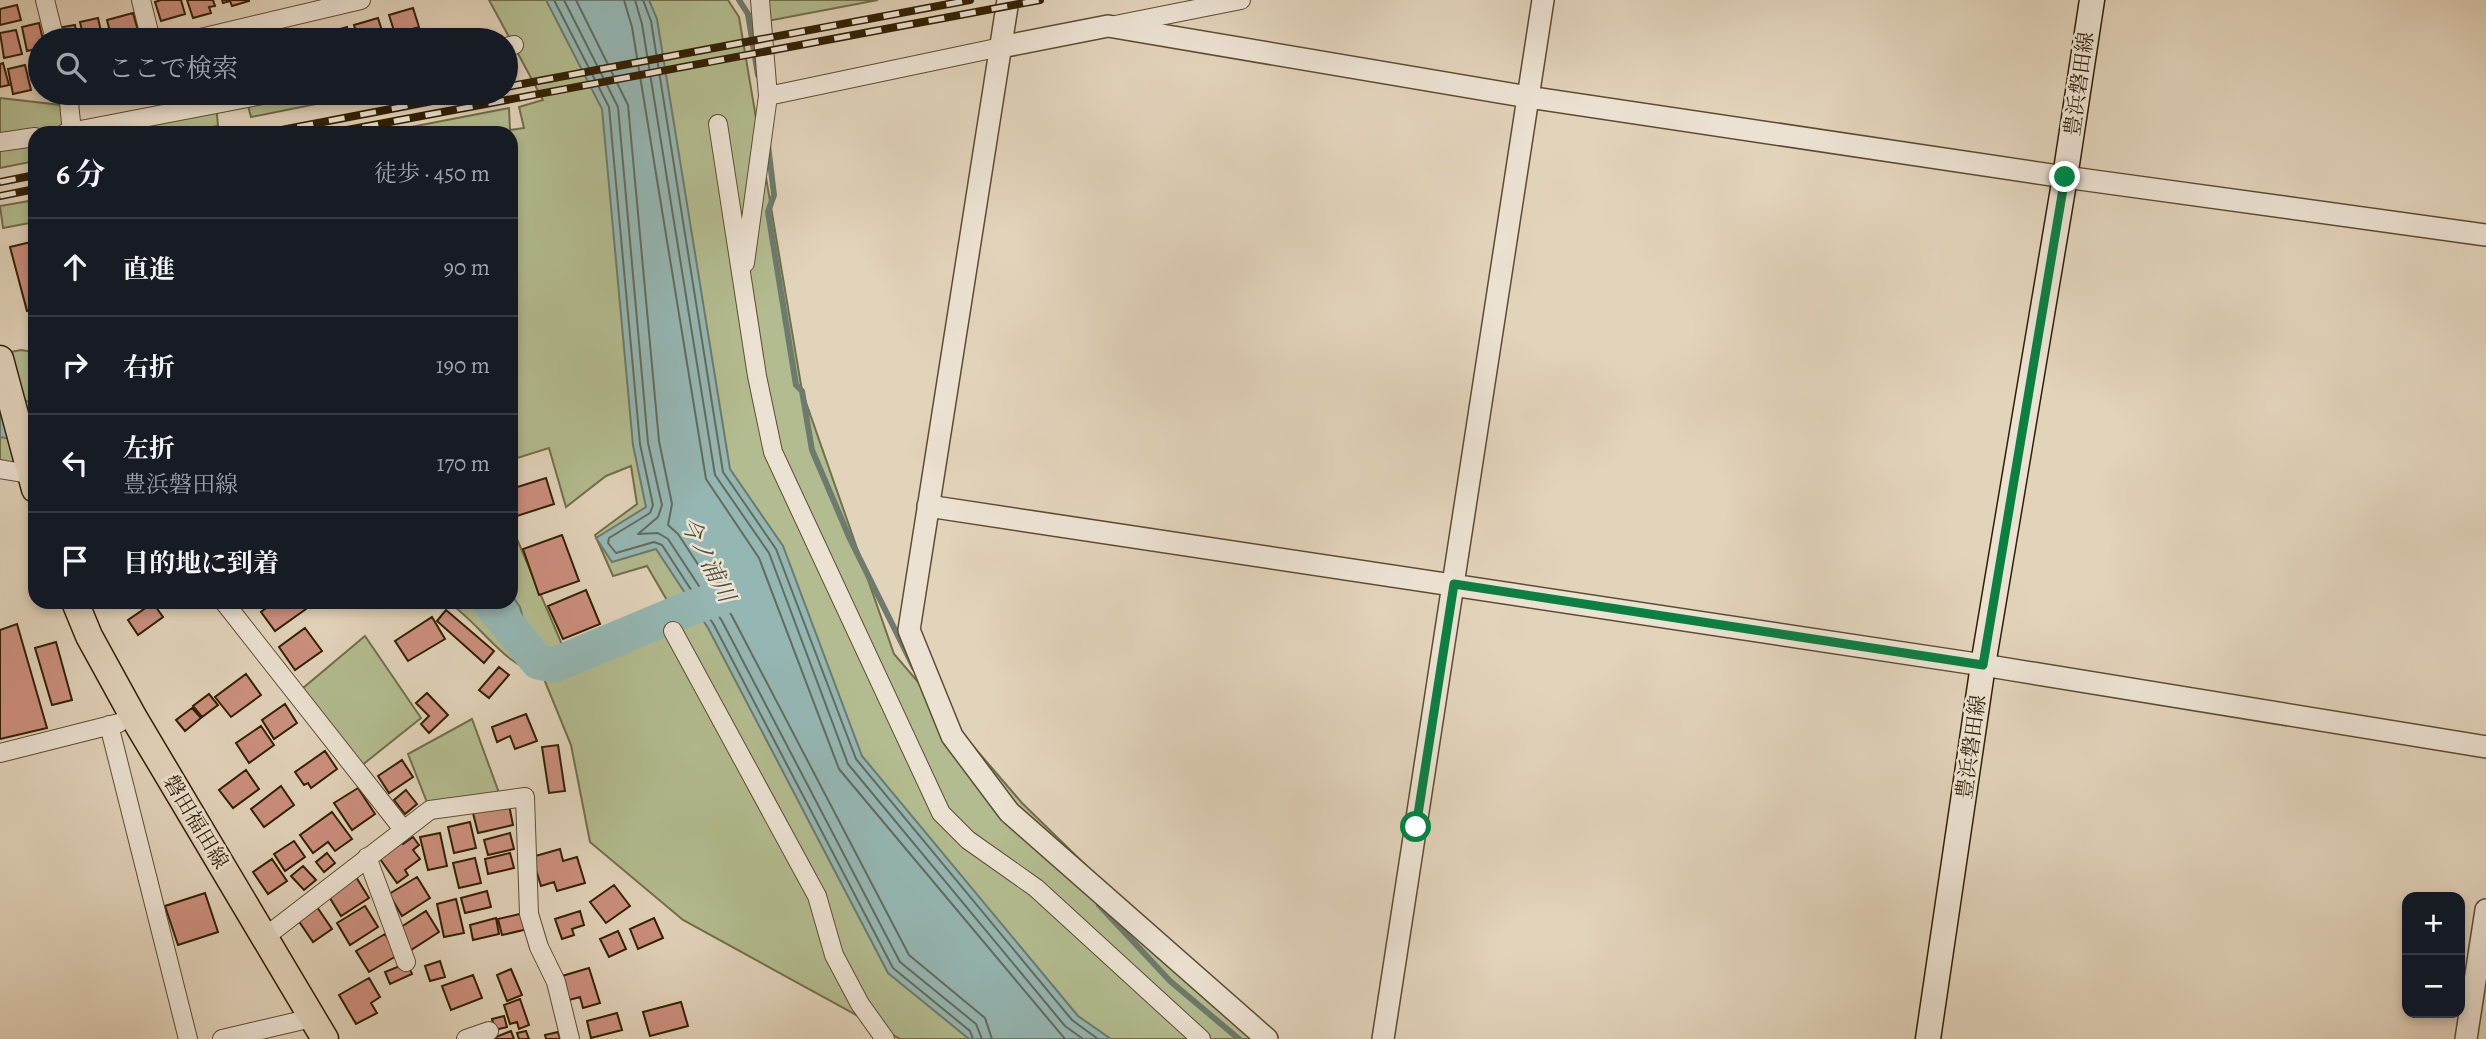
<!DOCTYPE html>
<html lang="ja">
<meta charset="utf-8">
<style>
:root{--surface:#171b24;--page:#20242c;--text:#f1f3f6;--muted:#9ea1a6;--line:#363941}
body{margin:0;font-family:Alegreya,"Noto Serif JP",serif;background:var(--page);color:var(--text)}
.controls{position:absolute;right:21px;bottom:21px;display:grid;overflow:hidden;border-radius:14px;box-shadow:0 4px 10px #0003}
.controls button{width:63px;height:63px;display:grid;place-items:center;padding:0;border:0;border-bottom:2px solid var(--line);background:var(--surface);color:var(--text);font:35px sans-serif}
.stop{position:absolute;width:21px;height:21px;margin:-16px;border:5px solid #0b8043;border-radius:50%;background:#fff}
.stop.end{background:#0b8043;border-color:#fff;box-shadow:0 2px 7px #0008}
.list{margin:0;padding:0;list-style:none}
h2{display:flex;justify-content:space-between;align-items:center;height:91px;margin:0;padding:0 28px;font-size:30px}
h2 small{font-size:23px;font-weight:400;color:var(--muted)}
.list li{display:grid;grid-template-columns:46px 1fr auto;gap:21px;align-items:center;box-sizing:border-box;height:98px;padding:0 28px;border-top:2px solid var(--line)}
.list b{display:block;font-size:26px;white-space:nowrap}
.list p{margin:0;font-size:23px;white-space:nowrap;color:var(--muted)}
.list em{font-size:23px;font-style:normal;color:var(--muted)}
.icon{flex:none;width:38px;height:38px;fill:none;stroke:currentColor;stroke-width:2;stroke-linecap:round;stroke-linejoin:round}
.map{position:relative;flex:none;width:2486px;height:1039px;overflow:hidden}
.search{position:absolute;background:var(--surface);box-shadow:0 4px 10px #0003;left:28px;top:28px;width:490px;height:77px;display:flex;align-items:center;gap:18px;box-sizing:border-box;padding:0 24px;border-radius:38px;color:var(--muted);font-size:26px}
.panel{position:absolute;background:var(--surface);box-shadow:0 4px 10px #0003;left:28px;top:126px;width:490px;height:483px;border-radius:21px}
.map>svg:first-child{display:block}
.green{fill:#b3bc90;stroke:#726e49;stroke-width:2}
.water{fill:#95b7b4;stroke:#6d7a6d;stroke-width:2}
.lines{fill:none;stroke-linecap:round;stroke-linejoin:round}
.shore{stroke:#646b5b;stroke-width:2}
.stream{stroke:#6d7a6d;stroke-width:6}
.river{stroke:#95b7b4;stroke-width:35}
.building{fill:#cc8f7f;stroke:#321f02;stroke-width:2}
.minor-casing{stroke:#5e4c30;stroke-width:20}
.tertiary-casing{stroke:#5e4c30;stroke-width:24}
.secondary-casing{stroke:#321f02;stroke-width:27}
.primary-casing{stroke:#321f02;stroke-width:29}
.minor{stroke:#ece2d3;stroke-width:18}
.tertiary{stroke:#ece2d3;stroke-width:21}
.secondary{stroke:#ece2d3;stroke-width:24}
.primary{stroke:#e2d3bb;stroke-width:26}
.rail-casing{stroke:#321f02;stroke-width:8}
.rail{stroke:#ece2d3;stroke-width:5;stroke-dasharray:16;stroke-linecap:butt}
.route{stroke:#0b8043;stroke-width:9}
.labels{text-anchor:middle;stroke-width:5;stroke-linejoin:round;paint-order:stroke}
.street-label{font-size:21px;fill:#321f02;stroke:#ece2d3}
.water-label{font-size:23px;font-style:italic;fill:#504d37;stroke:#ece2d3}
</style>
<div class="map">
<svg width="2486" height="1039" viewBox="0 0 2486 1039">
<rect width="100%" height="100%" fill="#e2d3bb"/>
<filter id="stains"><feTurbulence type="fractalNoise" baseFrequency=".00286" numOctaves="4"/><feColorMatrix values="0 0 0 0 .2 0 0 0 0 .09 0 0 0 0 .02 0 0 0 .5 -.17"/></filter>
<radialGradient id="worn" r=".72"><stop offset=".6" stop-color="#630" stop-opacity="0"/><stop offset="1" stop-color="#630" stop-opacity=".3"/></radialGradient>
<path class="green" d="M 489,0 L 728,0 L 739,17 L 802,391 L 894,654 L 1022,803 L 1264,1039 L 900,1039 L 683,920 L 590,842 L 571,745 L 542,674 C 505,668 479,622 448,602 L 511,602 L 511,525 L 563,647 L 668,602 L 647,566 L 613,576 L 595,535 L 637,504 L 631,466 L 606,476 L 566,507 L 549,448 L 511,460 L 511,133 L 380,133 L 509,108 L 510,130 L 524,128 L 519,107 L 543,100 Z
M 760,0 L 878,0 L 762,22 Z
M 273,93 L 371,93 L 251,117 L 246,98 Z
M 0,98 L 61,105 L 63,127 L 0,140 Z
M 216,104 L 218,126 L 180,133 L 79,133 Z
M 35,142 L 35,161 L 0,168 L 0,150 Z
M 35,200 L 35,222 L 3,228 L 0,206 Z
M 21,350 L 35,352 L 35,474 L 0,468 L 0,354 Z
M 365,636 L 421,718 L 356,770 L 296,694 Z
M 472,719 L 502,801 L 430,810 L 408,754 Z"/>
<path class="water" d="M 546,0 L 649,0 L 657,19 L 730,469 L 783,546 L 862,756 L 1078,1016 L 1111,1039 L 969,1039 L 888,973 L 708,628 L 656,549 L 612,562 L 596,538 L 646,507 L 633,445 L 602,109 Z
M 0,395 L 35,403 L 35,443 L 0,437 Z
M 511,594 L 520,607 L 532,654 L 473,602 L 511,602 Z"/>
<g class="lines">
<path class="shore" d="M 554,0 L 609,107 L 640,444 L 653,505 L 650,513 L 609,538 L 608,543 L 616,553 L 654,542 L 662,545 L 714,625 L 893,968 L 970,1031 L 973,1039
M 564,0 L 618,107 L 648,443 L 662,505 L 658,517 L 638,534 L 658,533 L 668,539 L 722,621 L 900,962 L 976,1024 L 982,1039
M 576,0 L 628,105 L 659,441 L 672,504 L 668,525 L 678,534 L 732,616 L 909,955 L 985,1018 L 992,1039
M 624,0 L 632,27 L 706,479 L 759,558 L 839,769 L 1065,1039
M 635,0 L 642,24 L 715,475 L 769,553 L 848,764 L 1065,1026 L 1083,1039
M 643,0 L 651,21 L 723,472 L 776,549 L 856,759 L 1072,1020 L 1098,1039"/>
<path class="stream" d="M 739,0 L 748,14 L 758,75
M 768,145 L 774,195 L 768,212 L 796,385 L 802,391 L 812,450 L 850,539 L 914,668
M 1099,905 L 1170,981 L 1239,1039"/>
<path class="river" d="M 489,602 L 538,662 L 554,665 L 685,610 L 729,595"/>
</g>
<path class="building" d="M 161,0 L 181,0 L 185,14 L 161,21 L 155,2 Z
M 187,0 L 213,0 L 215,6 L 209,7 L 211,13 L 193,18 Z
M 222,0 L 249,0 L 249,1 L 232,6 L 230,1 L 223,3 Z
M 17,5 L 21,20 L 0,25 L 0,9 Z
M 413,8 L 419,27 L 395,34 L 389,15 Z
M 133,13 L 139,34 L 112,40 L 107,20 Z
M 98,18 L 103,40 L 84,40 L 80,22 Z
M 378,18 L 384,37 L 358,40 L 354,25 Z
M 39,23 L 43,40 L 40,40 L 40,48 L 27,51 L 22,27 Z
M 75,25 L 78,40 L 60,40 L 57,28 Z
M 347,27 L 351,40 L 325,40 L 323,34 Z
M 16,30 L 22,54 L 4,58 L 0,33 Z
M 317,34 L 319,40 L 296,40 Z
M 40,60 L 40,86 L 36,87 L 31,62 Z
M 3,63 L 9,85 L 0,87 L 0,64 Z
M 25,65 L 31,90 L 13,94 L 8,69 Z
M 35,241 L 35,309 L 27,311 L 10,247 Z
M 546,478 L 554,504 L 514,517 L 511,489 Z
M 562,535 L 579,581 L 539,595 L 523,549 Z
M 586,590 L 600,624 L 563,639 L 548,606 Z
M 274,602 L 302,602 L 306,609 L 275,631 L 261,612 Z
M 153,603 L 163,617 L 138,635 L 128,620 Z
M 446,610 L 494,651 L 484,663 L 437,621 Z
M 432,617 L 445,639 L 408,661 L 395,641 Z
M 17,624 L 47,728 L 0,739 L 0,630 Z
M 305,628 L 322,651 L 295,670 L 279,647 Z
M 56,642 L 72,700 L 52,705 L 35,648 Z
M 499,667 L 509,675 L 489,698 L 479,690 Z
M 246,674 L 261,695 L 231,717 L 215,697 Z
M 427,693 L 448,715 L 429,733 L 421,724 L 429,716 L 416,703 Z
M 209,694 L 218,705 L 202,717 L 193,706 Z
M 285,704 L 297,723 L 274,739 L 262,720 Z
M 192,708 L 201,718 L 185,731 L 176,720 Z
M 526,714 L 537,741 L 515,749 L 510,736 L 497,742 L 492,727 Z
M 261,726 L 274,745 L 249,763 L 236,743 Z
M 558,745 L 565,791 L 549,793 L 542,747 Z
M 325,751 L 337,769 L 311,788 L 308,783 L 304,785 L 295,772 Z
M 402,760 L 413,777 L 389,793 L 378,776 Z
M 246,770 L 259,789 L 233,808 L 219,790 Z
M 281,786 L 294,805 L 264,827 L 251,809 Z
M 358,788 L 375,814 L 352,830 L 334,803 Z
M 406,790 L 417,804 L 405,814 L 394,800 Z
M 509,805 L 513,825 L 478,833 L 473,813 Z
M 332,812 L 352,839 L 335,851 L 328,842 L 313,853 L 300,835 Z
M 470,822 L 476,848 L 454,853 L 448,827 Z
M 440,833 L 447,866 L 428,870 L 420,837 Z
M 510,833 L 514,849 L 488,855 L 484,840 Z
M 413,837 L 419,845 L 413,850 L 420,859 L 405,870 L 408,875 L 397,883 L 380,859 L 401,840 L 403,844 Z
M 294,841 L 305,857 L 285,871 L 274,854 Z
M 560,849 L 563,861 L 577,857 L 585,883 L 557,891 L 554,882 L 541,886 L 532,857 Z
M 327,853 L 335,863 L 324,872 L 316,862 Z
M 510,853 L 514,868 L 488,874 L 485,859 Z
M 475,858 L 481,883 L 459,888 L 453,863 Z
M 272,859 L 287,881 L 268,894 L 253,872 Z
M 303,866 L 316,880 L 304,890 L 291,876 Z
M 356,877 L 369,898 L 341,916 L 328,895 Z
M 417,877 L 430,898 L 402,916 L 389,894 Z
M 614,885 L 630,906 L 606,923 L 590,902 Z
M 487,891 L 491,907 L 465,913 L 461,898 Z
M 205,893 L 218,932 L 178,945 L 165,906 Z
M 456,899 L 464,933 L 444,937 L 437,904 Z
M 365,906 L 378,927 L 350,945 L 337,923 Z
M 317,907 L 332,929 L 313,942 L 298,920 Z
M 426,911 L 439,932 L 411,950 L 398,929 Z
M 580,911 L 584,925 L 572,929 L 574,935 L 562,939 L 555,919 Z
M 524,913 L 528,929 L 502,935 L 498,919 Z
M 496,918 L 499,934 L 473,940 L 470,925 Z
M 654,918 L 663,938 L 638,949 L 630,929 Z
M 618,931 L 626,949 L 609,957 L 600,939 Z
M 385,934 L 398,955 L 369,972 L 356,951 Z
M 440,961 L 445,977 L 430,981 L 425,966 Z
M 407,963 L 412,974 L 390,984 L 385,972 Z
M 589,968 L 600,1003 L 583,1008 L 580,997 L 569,1000 L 562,976 Z
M 511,969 L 522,995 L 507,1001 L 497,975 Z
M 473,975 L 482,998 L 451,1010 L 442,986 Z
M 369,978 L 380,997 L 371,1003 L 377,1013 L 356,1024 L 339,995 Z
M 520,999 L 529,1025 L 519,1029 L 517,1022 L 510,1024 L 504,1005 Z
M 681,1002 L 688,1026 L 650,1036 L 643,1012 Z
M 617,1013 L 622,1030 L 591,1038 L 587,1021 Z
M 504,1016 L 507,1027 L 495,1030 L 492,1019 Z
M 511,1031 L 514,1039 L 491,1039 Z
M 526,1031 L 529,1039 L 519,1039 L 517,1033 Z
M 558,1032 L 560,1039 L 546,1039 L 545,1035 Z"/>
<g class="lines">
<g class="minor-casing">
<path id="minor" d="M 45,0 L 55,40
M 141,0 L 151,40
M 760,0 L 768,96
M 1115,25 L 1241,0
M 192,40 L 361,0
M 506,47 L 514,45
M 68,93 L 72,132
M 718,124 L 757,376 L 773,452 L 941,813 L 968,840 L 1036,888 L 1201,1039
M 65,133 L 273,93
M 0,142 L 35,137
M 745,263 L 768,96 L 1001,47
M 0,469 L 35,475
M 224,602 L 402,828
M 673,631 L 817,896 L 834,955 L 860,1004 L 885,1039
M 109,725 L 188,1039
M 0,753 L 119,723
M 367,857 L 406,962
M 265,937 L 430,810 L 525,797 L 529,914 L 539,947 L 556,982 L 570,1039
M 222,1039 L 312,1018
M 466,1039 L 489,1031"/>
</g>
<g class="tertiary-casing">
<path id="tertiary" d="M 1008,0 L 909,630 L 952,736 L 1009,812 L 1267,1039
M 1001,47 L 1108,26 L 1528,97 L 2065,177 L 2486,235
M 928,506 L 1983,665 L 2486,747
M 1383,1039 L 1543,0
M 2466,1039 L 2486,910"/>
</g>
<g class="secondary-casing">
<path id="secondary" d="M 1928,1039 L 1983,665 L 2065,177 L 2092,0"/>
</g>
<g class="primary-casing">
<path id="primary" d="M 0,359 L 35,489
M 75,602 L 89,636 L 134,718 L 325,1039"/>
</g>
<use href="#minor" class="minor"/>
<use href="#tertiary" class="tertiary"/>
<use href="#secondary" class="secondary"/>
<use href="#primary" class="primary"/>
<g class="rail-casing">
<path id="rail" d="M 506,87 L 970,0
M 266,133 L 474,93
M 331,133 L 1040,0
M 0,182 L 35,175
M 0,196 L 35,189"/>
</g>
<use href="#rail" class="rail"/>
</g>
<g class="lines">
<path class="route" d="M 1416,827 L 1454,584 L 1983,665 L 2065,177"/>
</g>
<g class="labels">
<g class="street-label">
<text transform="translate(2079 84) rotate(-82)" y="7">豊浜磐田線</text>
<text transform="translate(1971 747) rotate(-82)" y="7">豊浜磐田線</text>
<text transform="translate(196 822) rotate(59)" y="7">磐田福田線</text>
</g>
<g class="water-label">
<text transform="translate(708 559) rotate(63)" y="8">今ノ浦川</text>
</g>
</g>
<rect width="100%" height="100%" filter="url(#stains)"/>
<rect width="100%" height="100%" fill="url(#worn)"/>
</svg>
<div class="controls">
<button>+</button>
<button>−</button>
</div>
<div class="stop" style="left:1416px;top:827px"></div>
<div class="stop end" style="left:2065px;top:177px"></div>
<div class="search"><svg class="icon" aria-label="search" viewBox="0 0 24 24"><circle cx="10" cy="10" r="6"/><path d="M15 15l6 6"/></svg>ここで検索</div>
<section class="panel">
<h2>6 分<small>徒歩 · 450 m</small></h2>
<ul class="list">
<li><svg class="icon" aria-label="ahead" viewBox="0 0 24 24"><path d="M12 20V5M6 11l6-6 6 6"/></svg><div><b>直進</b></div><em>90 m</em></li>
<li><svg class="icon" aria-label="right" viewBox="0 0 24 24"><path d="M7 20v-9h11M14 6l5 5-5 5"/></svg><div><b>右折</b></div><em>190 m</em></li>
<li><svg class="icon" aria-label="left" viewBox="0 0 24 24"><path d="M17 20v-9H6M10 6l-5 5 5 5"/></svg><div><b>左折</b><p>豊浜磐田線</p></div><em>170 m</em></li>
<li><svg class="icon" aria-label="arrive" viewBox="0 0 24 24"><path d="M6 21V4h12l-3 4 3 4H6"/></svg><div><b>目的地に到着</b></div></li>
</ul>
</section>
</div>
